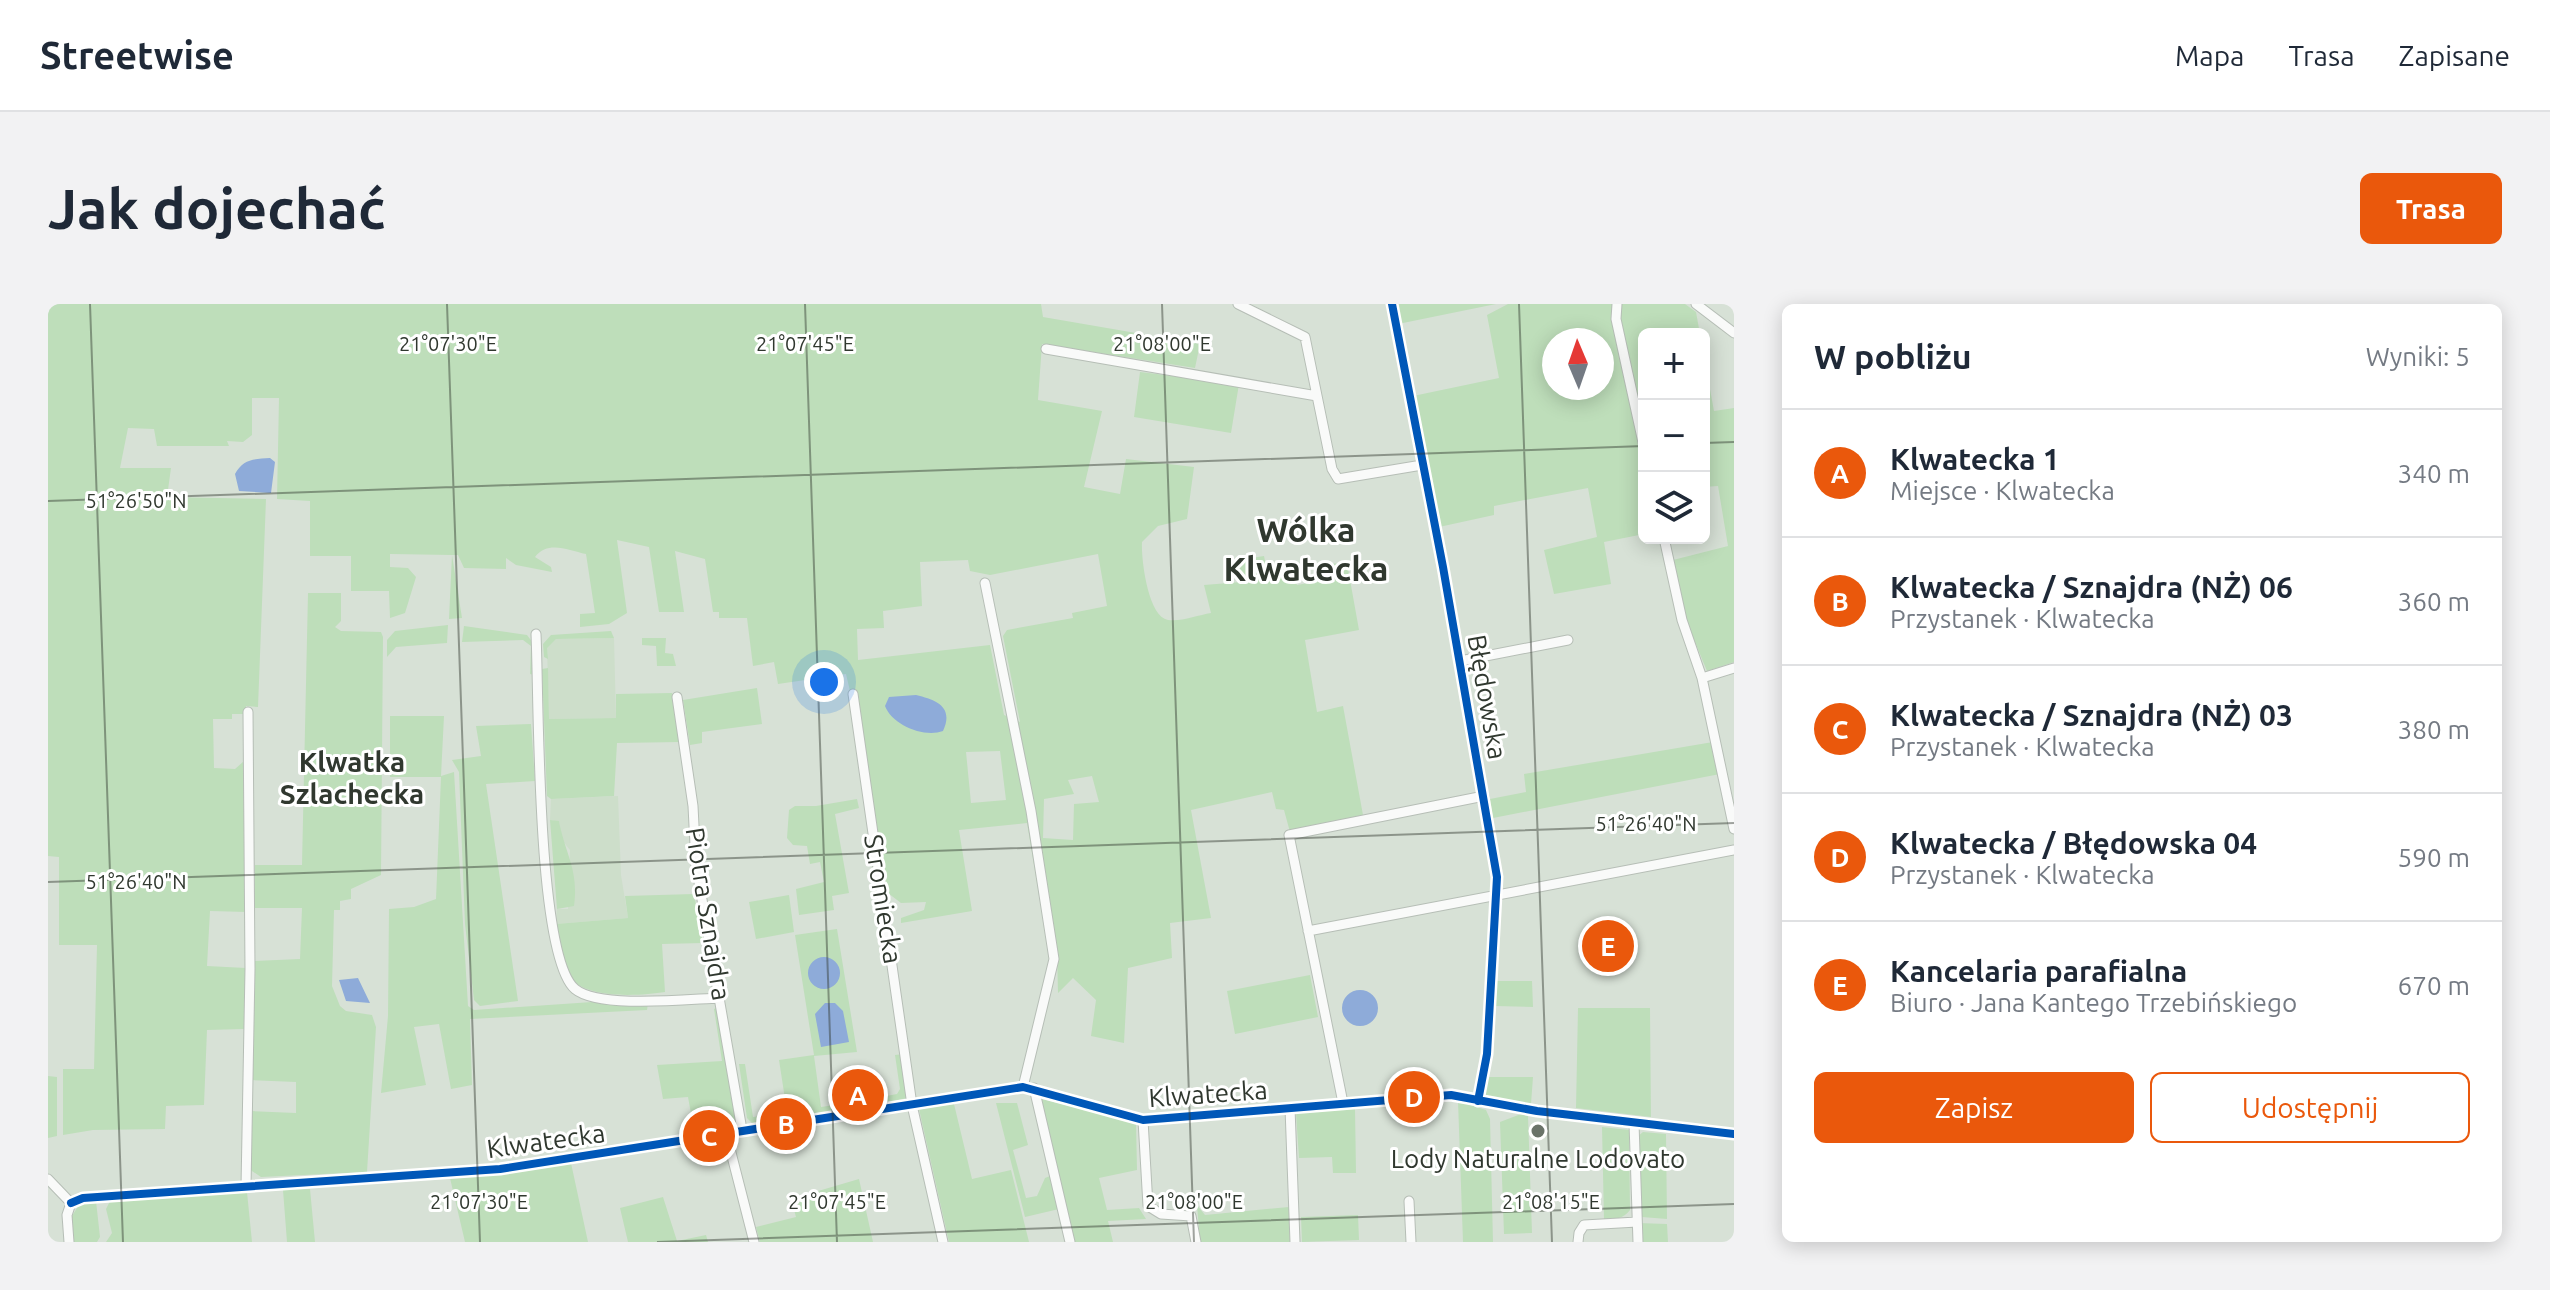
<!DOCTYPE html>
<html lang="pl">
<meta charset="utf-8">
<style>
:root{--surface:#fff;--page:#f2f2f3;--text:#1f2937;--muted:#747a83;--line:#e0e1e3;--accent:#ea580c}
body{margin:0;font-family:Ubuntu,sans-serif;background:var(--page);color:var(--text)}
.controls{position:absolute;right:24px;top:24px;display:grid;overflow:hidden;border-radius:12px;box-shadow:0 4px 20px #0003}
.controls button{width:72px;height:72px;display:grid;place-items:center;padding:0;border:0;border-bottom:2px solid var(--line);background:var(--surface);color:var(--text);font:40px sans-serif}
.compass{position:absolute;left:1494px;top:24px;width:72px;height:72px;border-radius:50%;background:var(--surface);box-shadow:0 4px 20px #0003;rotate:358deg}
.you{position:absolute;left:776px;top:378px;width:28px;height:28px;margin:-20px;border:6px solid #fff;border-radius:50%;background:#1a73e8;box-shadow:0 0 0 12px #1a73e833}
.badge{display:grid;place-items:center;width:52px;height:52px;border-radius:50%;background:var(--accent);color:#fff;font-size:26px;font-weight:700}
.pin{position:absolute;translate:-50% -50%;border:4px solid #fff;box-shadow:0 2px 8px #0006}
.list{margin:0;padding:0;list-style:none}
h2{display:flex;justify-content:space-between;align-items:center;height:104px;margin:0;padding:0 32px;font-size:34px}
h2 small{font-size:26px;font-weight:400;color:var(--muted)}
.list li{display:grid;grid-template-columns:52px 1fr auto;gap:24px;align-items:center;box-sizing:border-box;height:128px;padding:0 32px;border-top:2px solid var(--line)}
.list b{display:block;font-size:30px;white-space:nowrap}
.list p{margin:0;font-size:26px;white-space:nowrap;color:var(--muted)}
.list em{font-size:26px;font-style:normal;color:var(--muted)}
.actions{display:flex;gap:16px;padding:24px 32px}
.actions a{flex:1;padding:18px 0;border:2px solid var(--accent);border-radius:12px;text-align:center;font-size:28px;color:var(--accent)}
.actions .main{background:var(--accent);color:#fff}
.icon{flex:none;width:44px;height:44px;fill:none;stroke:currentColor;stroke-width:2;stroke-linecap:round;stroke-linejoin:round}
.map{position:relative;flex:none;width:1686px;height:938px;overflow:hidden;border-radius:12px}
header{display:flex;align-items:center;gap:48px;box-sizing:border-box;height:112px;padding:0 40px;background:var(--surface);border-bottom:2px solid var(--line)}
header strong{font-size:38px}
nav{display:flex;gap:44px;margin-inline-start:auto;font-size:28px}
.intro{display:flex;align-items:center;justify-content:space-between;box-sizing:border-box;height:192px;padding:0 48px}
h1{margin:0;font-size:56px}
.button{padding:20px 36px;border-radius:12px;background:var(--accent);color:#fff;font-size:28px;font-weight:700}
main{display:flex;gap:48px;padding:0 48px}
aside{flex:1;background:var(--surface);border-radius:12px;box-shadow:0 4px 20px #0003}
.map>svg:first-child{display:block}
.built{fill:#cddeca}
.green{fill:#bedeba;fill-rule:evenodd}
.water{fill:#8eabd9}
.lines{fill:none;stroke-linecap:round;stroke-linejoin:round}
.street-casing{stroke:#b6beb6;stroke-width:11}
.street{stroke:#f9faf9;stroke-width:9}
.cycleway-casing{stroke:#fff;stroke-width:13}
.cycleway{stroke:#0057b8;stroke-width:8}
.ticks{fill:none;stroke:#30382f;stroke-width:2;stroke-opacity:0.45}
.poi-dot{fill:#6a7369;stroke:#fff;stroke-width:3}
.labels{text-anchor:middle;stroke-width:6;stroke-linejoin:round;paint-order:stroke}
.street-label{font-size:26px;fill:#30382f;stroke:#fff}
.poi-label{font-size:26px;fill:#30382f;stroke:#fff}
.neighbourhood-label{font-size:28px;font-weight:bold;fill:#30382f;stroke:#fff}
.district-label{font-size:34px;font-weight:bold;fill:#30382f;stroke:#fff}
.ticks-label{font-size:20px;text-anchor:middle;fill:#30382f;stroke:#fff;stroke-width:6;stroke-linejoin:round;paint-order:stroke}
</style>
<header>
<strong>Streetwise</strong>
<nav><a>Mapa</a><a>Trasa</a><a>Zapisane</a></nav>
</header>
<div class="intro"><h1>Jak dojechać</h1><a class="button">Trasa</a></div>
<main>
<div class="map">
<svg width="1686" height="938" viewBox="0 0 1686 938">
<rect width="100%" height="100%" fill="#d7e1d6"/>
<path class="built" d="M 566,334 L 568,414 L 501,415 L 499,343 L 508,335 Z
M 570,492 L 573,571 L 580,614 L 508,620 L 509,605 L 520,605 L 522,546 L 514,536 L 511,518 L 502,516 L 503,495 Z"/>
<path class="green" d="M 0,0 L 993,0 L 995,13 L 1152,40 L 1147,64 L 994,40 L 990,96 L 1054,107 L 1036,183 L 1072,190 L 1078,155 L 1146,163 L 1139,215 L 1110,222 L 1094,238 C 1093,255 1100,313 1120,316 C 1133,318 1150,311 1163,309 L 1156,281 L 1193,278 L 1190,256 L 1216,252 L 1220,273 L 1245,270 L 1249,281 L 1277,276 L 1275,260 L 1299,259 L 1311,326 L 1257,336 L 1269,408 L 1295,402 L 1315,511 L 1242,528 L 1236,506 L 1228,505 L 1224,488 L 1143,506 L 1163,614 L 1122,619 L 1124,654 L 1080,664 L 1076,739 L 1043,732 L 1048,696 L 1025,674 L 1010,689 L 1009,648 L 998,597 L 992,597 L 979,519 L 911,526 L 924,607 L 853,619 L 853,614 L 876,606 L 878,598 L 853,599 L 836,586 L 809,388 L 802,387 L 798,370 L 730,380 L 726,358 L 705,362 L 699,314 L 671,314 L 671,308 L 665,308 L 657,255 L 627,247 L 636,308 L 611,308 L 601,243 L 569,236 L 579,309 L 561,320 L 532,323 L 532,310 L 547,309 L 538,250 C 520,246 500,236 487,253 L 503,263 L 504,268 L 468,261 L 458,254 L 458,265 L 416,264 L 410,251 L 404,251 L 414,314 L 401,315 L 404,251 L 342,250 L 342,263 L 360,264 L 368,273 L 357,309 L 342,314 L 341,287 L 303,287 L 303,252 L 262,252 L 262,197 L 229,195 L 231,94 L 204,94 L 204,131 L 195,138 L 179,137 L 181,142 L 109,142 L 106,125 L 80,124 L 72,164 L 123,164 L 119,193 L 218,195 L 210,403 L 198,402 L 197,410 L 184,410 L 184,415 L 165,415 L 166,464 L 187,465 L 196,457 L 199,465 L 199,608 L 162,607 L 159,662 L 198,664 L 196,725 L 159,726 L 156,801 L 118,802 L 117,825 L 45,826 L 15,831 L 15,765 L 46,765 L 49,641 L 11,641 L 11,553 L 0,552 ZM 1050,250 L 1059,302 L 1024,309 L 1025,314 L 959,326 L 955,332 L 972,418 L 956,411 L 942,341 L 810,356 L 809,325 L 836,324 L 835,307 L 874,302 L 872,258 L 920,256 L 922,267 L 942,271 ZM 952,447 L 958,496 L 923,499 L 918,448 ZM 1044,472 L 1051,498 L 1026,500 L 1025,536 L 995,534 L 996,495 L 1026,490 L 1020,476 Z
M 1347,0 L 1448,0 L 1350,20 Z
M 1460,0 L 1637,0 L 1648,8 L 1652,30 L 1596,30 L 1596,230 L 1556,238 L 1563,280 L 1506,290 L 1496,246 L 1549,233 L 1540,184 L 1446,202 L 1446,211 L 1391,223 L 1365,92 L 1451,74 L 1439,11 ZM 1506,36 L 1554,36 L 1554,84 L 1506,84 Z
M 1656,52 L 1666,107 L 1686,104 L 1686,358 L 1659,367 L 1637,314 L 1625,256 L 1680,242 L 1670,182 L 1656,183 Z
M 1092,68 L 1191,80 L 1183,129 L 1086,113 Z
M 260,289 L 293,289 L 293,317 L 287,323 L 293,327 L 333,328 L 335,333 L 333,571 L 303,585 L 303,595 L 292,597 L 292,606 L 286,606 L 284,682 L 292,702 L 298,707 L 324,711 L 328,723 L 319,868 L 213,873 L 201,865 L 203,807 L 248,809 L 248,778 L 203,776 L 206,657 L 252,655 L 254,604 L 206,604 L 207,561 L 254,561 Z
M 400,321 L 399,339 L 348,343 L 339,353 L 339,336 L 347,327 Z
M 416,322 L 479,331 L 485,339 L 487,371 L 482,370 L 483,342 L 475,336 L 414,338 Z
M 563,327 L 566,334 L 508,335 L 499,344 L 500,355 L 496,353 L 495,340 L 503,331 Z
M 594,334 L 618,334 L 617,349 L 625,350 L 628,362 L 609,362 L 608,342 L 594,341 Z
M 500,364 L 501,415 L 568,414 L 568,390 L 624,389 L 633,438 L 569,439 L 566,492 L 503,495 L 499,492 L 494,365 Z
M 709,384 L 714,420 L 654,428 L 654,439 L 642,441 L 635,396 Z
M 342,412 L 396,412 L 393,472 L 406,468 L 420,702 L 426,706 L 559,697 L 600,699 L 599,706 L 422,715 L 424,781 L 403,785 L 391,720 L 366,723 L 378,781 L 333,789 L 340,712 L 341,605 L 366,603 L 388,595 L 393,473 L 342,473 Z
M 483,420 L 487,477 L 438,480 L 470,697 L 432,702 L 426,696 L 417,620 L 411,468 L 404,456 L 433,452 L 428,422 Z
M 1665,438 L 1672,470 L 1445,514 L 1442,495 L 1478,488 L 1476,470 Z
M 809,495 L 811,504 L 787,510 L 801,589 L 784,592 L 786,606 L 751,611 L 748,585 L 776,578 L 772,558 L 762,560 L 759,542 L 745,541 L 739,534 L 741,506 L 747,502 L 768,502 Z
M 502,516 L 511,517 C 517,550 531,565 526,602 L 509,605 Z
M 646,590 L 655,639 L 614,640 L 617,688 C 590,692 529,697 516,665 C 511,651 510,634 508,620 L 580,614 L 577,592 Z
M 741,591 L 746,628 L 708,635 L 701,598 Z
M 789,625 L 809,748 L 766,752 L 773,803 L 794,800 L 796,807 L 740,816 L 739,813 L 727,815 L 727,810 L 739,808 L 731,756 L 766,751 L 747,631 Z
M 1262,671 L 1270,713 L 1187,730 L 1179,687 Z
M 1448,677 L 1484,677 L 1485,703 L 1447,702 Z
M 670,703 L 690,820 L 646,826 L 640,793 L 615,795 L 609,761 L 674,757 L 666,705 Z
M 1530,704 L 1602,704 L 1603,813 L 1528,804 Z
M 856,750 L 860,794 L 801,805 L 800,799 L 849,790 L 852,785 L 847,751 Z
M 691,760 L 697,760 L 705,813 L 721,811 L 722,818 L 704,819 L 699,814 Z
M 0,772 L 9,773 L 9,832 L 0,834 Z
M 1439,773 L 1485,773 L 1483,800 L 1443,796 L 1436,790 Z
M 990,794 L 1088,819 L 1089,866 L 1051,874 L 1059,906 L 1091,904 L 1098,915 L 1060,917 L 1065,938 L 1026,938 Z
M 1410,797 L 1438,806 L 1442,815 L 1445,938 L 1415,938 Z
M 948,799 L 969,799 L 980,841 L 965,846 L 978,894 L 989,892 L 997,874 L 1002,872 L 1011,905 L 977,913 Z
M 906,800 L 924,875 L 963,866 L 981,938 L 901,938 L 871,805 Z
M 1307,804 L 1308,869 L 1285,869 L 1284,853 L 1251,854 L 1248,809 Z
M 1473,810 L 1480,812 L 1484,929 L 1456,930 L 1452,818 Z
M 1554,823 L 1581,826 L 1582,906 C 1576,914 1567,916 1556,916 Z
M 1595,828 L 1618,830 L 1619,915 L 1594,913 L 1589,908 L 1589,833 Z
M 523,859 L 540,938 L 417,938 L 402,874 Z
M 811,875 L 825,938 L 712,938 L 708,923 L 748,913 L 743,895 Z
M 262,885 L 267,938 L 239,938 L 235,886 Z
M 199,888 L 204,938 L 58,938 L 64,929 L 58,905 L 63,895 Z
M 615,893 L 629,937 L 658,931 L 660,938 L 580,938 L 572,904 Z
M 48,897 L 52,933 L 49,938 L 24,938 L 24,912 L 32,899 Z
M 1149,901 L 1157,911 L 1241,903 L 1242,938 L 1152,938 Z
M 1310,911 L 1311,936 L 1254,938 L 1253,913 Z
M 1590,919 L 1619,920 L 1620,938 L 1591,938 Z"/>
<path class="water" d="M 222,154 L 227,158 L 223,189 L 191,187 L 187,170 C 195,155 206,155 222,154 Z
M 868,391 C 889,396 906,403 895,427 C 876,434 844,421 837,402 L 841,393 Z
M760 669a16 16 0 1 1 32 0a16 16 0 1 1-32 0Z
M 310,674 L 322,699 L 298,697 L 291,676 Z
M1294 704a18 18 0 1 1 36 0a18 18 0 1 1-36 0Z
M 777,699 L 787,699 L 795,707 L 801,738 L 773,743 L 767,710 Z"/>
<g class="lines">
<g class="street-casing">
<path id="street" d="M 1190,0 L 1257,33 L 1284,165 L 1290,175 L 1374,161
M 1344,0 L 1395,263 L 1449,573 L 1439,750 L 1430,797
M 1569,0 L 1568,15 L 1596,143
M 1648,0 L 1686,29
M 998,45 L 1269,92
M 1616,234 L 1634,316 L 1654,374 L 1686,525
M 937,279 L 983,507 L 1006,655 L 975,783
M 488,330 C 491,391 488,652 527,685 C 551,705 641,695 672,694
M 1412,357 L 1520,336
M 1654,374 L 1686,364
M 805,390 L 864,801 L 895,938
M 629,393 L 645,502 L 648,561 L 694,826
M 1260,627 L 1686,546
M 986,784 L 1022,938
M 1295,799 L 1241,531 L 1436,492
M 1242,804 L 1247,938
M 1095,816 L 1100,902 L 1113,910 L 1143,912 L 1148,938
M 1586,819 L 1590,938
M 678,829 L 706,938
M 0,875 L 23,899
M 198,883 L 202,665 L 200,408
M 1361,897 L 1363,938
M 23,899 L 35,894 L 452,865 L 975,783 L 1095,816 L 1403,791 L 1489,807 L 1686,830
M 21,938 L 19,911 L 23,899
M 1530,938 L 1531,929 L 1536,921 L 1589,918"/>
</g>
<use href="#street" class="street"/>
<g class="cycleway-casing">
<path id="cycleway" d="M 1344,0 L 1395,263 L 1449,573 L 1439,750 L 1430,797
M 23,899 L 35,894 L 452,865 L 975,783 L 1095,816 L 1403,791 L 1489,807 L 1686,830"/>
</g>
<use href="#cycleway" class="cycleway"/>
</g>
<path class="ticks" d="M 42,0 L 75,938M 399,0 L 432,938M 757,0 L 789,938M 1114,0 L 1146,938M 1471,0 L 1504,938M 1656,139 L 1686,138M 0,197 L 1596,142M 0,578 L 1686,519M 609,938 L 1686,900"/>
<circle class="poi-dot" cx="1490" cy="827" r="8"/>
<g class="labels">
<g class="street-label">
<text transform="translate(1439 393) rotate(80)" y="9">Błędowska</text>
<text transform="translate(835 595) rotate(81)" y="9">Stromiecka</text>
<text transform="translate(660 610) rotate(81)" y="9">Piotra Sznajdra</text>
<text transform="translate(1160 790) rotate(-4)" y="9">Klwatecka</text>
<text transform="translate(498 837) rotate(-8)" y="9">Klwatecka</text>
</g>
<g class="poi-label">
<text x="1490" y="864">Lody Naturalne Lodovato</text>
</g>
<g class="neighbourhood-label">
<text x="304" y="468">Klwatka<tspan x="304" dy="32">Szlachecka</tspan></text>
</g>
<g class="district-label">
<text x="1258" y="238">Wólka<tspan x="1258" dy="39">Klwatecka</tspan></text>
</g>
</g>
<g class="ticks-label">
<text x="400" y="47">21°07'30"E</text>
<text x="757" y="47">21°07'45"E</text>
<text x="1114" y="47">21°08'00"E</text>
<text x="88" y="204">51°26'50"N</text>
<text x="1598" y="527">51°26'40"N</text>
<text x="88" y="585">51°26'40"N</text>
<text x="431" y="905">21°07'30"E</text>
<text x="789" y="905">21°07'45"E</text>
<text x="1146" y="905">21°08'00"E</text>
<text x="1503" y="905">21°08'15"E</text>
</g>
</svg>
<div class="controls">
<button>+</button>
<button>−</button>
<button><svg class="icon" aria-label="layers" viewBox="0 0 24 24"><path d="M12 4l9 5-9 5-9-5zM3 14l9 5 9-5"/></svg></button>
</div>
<svg class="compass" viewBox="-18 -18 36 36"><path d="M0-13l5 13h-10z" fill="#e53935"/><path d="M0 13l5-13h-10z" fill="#747a83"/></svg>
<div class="you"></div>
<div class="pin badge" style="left:810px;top:791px">A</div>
<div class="pin badge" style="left:738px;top:820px">B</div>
<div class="pin badge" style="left:661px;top:832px">C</div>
<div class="pin badge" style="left:1366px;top:793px">D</div>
<div class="pin badge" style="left:1560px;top:642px">E</div>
</div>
<aside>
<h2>W pobliżu<small>Wyniki: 5</small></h2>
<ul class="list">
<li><span class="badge">A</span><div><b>Klwatecka 1</b><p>Miejsce · Klwatecka</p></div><em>340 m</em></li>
<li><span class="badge">B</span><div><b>Klwatecka / Sznajdra (NŻ) 06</b><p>Przystanek · Klwatecka</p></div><em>360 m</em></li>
<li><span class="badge">C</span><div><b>Klwatecka / Sznajdra (NŻ) 03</b><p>Przystanek · Klwatecka</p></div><em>380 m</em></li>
<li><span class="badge">D</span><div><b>Klwatecka / Błędowska 04</b><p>Przystanek · Klwatecka</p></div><em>590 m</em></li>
<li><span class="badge">E</span><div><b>Kancelaria parafialna</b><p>Biuro · Jana Kantego Trzebińskiego</p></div><em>670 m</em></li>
</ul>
<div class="actions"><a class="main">Zapisz</a><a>Udostępnij</a></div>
</aside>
</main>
